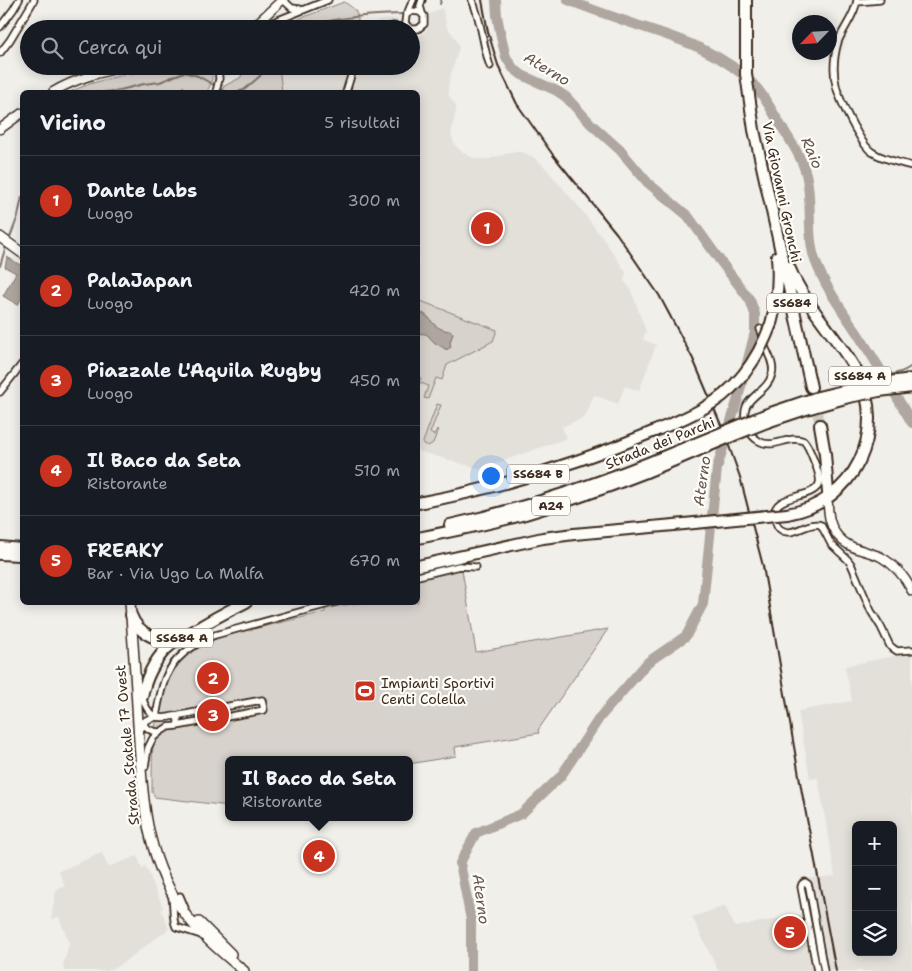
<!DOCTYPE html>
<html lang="it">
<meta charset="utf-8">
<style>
:root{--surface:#171b24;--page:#242831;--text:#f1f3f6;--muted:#9ea1a6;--line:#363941;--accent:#c8321e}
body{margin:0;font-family:"Shantell Sans",sans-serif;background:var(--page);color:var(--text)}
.controls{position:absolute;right:15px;bottom:15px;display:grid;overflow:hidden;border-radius:8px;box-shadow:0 2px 12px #0003}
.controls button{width:45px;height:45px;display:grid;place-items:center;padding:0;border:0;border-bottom:1px solid var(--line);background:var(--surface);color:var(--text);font:25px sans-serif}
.compass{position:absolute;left:792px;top:15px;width:45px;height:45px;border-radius:50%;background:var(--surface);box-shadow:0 2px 12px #0003;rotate:245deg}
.you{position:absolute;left:490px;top:475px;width:18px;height:18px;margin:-12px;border:4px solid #fff;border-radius:50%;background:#1a73e8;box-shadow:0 0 0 8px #1a73e833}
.badge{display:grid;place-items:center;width:32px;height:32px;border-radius:50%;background:var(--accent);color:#fff;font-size:16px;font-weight:700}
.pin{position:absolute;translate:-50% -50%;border:2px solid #fff;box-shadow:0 1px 5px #0006}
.popup{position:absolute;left:225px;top:756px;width:188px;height:65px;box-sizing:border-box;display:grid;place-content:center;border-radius:8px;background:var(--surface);filter:drop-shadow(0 1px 4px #0005);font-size:16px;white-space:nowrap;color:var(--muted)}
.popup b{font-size:19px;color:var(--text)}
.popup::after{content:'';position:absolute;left:50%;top:100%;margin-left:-10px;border:10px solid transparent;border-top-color:var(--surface)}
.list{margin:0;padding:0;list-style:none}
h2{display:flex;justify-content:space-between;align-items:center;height:65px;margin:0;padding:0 20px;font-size:21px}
h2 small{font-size:16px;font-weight:400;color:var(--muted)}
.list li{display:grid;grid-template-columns:32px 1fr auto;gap:15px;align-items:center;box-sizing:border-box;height:90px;padding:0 20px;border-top:1px solid var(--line)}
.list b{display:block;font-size:19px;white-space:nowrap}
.list p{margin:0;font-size:16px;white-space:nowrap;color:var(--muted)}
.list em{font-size:16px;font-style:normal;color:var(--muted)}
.icon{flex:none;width:28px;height:28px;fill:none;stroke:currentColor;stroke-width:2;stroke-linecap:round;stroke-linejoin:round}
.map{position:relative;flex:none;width:912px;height:971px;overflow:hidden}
.search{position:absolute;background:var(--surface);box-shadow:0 2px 12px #0003;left:20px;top:20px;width:400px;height:55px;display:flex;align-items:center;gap:12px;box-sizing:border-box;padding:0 18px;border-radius:28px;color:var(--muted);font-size:19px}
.panel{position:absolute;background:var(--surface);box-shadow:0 2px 12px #0003;left:20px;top:90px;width:400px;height:515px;border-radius:8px}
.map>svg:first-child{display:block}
.built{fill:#e3e0da;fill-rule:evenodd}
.green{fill:#d7d2cc;stroke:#897e75}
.water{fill:#aea69f;stroke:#80746b}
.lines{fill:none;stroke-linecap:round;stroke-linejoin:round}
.stream{stroke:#80746b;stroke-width:2}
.river{stroke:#aea69f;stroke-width:10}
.highway-tunnel{stroke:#cdc8c1;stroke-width:10;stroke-dasharray:10 5;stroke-linecap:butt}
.street-casing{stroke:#3b2a1e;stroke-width:9}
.secondary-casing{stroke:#3b2a1e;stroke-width:11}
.primary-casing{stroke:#3b2a1e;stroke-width:12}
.highway-casing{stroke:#3b2a1e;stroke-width:14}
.street{stroke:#fdfcf7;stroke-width:5.5}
.secondary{stroke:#fdfcf7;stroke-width:8}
.primary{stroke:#fdfcf7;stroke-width:9}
.highway{stroke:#fdfcf7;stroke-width:10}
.rail{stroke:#3b2a1e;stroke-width:2}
.highway-bridge-casing{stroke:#3b2a1e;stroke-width:14;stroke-linecap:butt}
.highway-bridge{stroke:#fdfcf7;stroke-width:10}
.labels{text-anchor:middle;stroke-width:4.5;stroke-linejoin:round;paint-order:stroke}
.shield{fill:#fdfcf7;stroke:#75695f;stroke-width:1}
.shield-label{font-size:12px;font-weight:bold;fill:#3b2a1e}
.street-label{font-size:14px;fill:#3b2a1e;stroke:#fdfcf7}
.poi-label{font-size:14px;fill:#3b2a1e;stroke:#fdfcf7;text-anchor:start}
.water-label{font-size:15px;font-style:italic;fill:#63554b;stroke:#fdfcf7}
</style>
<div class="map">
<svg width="912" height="971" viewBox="0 0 912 971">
<rect width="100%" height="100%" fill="#f1efea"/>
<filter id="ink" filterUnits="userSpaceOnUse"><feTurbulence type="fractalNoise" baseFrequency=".02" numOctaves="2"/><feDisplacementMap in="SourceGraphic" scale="10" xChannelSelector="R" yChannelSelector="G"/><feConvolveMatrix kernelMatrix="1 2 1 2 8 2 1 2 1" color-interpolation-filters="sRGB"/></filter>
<g filter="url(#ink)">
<path class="built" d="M 442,8 L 447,27 L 456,39 L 459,47 L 448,85 L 449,96 L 456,106 L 456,110 L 451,133 L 452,137 L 455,145 L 462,152 L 467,155 L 477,159 L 489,159 L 512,152 L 522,152 L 533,157 L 543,165 L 580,208 L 607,244 L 626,272 L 624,281 L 630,288 L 646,331 L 643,339 L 656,345 L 639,391 L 625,386 L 618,404 L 594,395 L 585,417 L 562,427 L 567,438 L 480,469 L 418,451 L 418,92 L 282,92 L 279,66 L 411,66 L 411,36 L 418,36 L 424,33 L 429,25 L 430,14 Z
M 391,19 L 400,21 L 399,29 L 338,29 Z
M 899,655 L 912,655 L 912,971 L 717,971 L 718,970 L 692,917 L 725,906 L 735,927 L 802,914 L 797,882 L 811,878 L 835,876 L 818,778 L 810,779 L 798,711 L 852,701 L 845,666 ZM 856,825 L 893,825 L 893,952 L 856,952 Z
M 101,853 L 102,853 L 108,867 L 137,856 L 142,868 L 146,866 L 163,908 L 161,909 L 169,929 L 117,967 L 106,971 L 64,971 L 63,965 L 69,944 L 68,940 L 59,917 L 51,919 L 56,891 L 65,886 L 59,871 Z"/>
<path class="green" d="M 344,2 C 354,8 359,12 358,25 L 338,29 L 277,29 L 287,25 L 301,18 Z
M 170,66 L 207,66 C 216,75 211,83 207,92 L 189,92 L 183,86 L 181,90 L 184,92 L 70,92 C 101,77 137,73 170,66 Z
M 247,66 L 279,66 L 282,92 L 222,92 L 224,86 L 240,78 Z
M 418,300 L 497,330 L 493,341 L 447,365 L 442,380 L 436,378 L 428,399 L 424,398 L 428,386 L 419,382 L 421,378 L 418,377 L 418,334 C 429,332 428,337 435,343 C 438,345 442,346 445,349 L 448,349 L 453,333 C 448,332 442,330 437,327 C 429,321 429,312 418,313 Z
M 437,404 L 441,405 L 430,433 L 434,435 L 437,429 L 438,430 L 433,443 L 428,446 L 423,444 L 423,442 Z
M 462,570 L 476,652 L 608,629 L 538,730 L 539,733 L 455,747 L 456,756 L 409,764 L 409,760 L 229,760 L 229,806 L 154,797 L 154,794 L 152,793 C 152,777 152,760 153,744 C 155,720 166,672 185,656 C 206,638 236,633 262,627 C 283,622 304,617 325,612 L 325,608 L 359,603 L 418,602 L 418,580 Z"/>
<path class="water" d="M 7,257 L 22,266 L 22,297 L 18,305 L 3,296 L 16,273 L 5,267 Z
M 418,313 L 419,313 C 428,315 430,321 436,326 C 441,330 447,330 452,332 L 453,333 L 450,342 L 451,347 L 448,349 L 445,349 C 442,346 438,345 435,343 C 428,337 429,332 418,334 Z"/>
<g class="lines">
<path class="stream" d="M 440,4 L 441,0
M 300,29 C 334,17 367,15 402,14
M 104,92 L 116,91 L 144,84 L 160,82 L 184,72 L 198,76 L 226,92
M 236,92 L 244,90 L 260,76 L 265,66
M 9,240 L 18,216 L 22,197
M 0,266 L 6,246
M 883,374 C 894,376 903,372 912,366"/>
<path class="river" d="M 568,0 C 592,10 617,18 643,27 C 683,40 725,54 755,86 C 765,97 772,111 780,124 C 790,140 801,156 806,174 C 813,201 806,234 815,260 C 825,288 845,314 861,339 C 879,366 895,394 912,423
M 471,971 L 471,920 L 460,863 L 476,833 L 521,814 L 561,776 L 600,717 L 648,662 L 686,636 L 703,604 L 717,468 L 738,398 L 755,332 L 755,314 L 750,300 L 721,262 L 688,216 L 648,183 L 620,150 L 591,124 L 566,97 L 557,91 L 522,75 L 513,68 L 506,57 L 502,41 L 497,16 L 496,0"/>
<path class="highway-tunnel" d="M 814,399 L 820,425"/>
<g class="street-casing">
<path id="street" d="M 283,0 L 292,8 L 300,9
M 422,0 L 420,6 L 422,13
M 472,0 C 482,21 482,44 490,66
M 857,0 C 855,16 843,28 838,42 C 828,77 838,97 854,127 C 859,135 864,147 872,152 C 884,160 899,162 912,166
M 857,2 L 880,0
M 407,14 L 413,0
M 0,27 L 13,10 L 19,0
M 256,29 L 328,0
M 384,29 L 393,26 L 409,28
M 410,29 L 405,23 L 406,15 L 412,11 L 420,12 L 424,16 L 424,24 L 418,29 L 411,29
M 0,53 L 10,40 L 34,0
M 216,92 L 219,79 L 218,66
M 346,92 L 354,66
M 760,329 C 763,334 763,339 764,344 C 767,353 775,364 772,374 C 767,396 736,396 747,426 C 749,432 753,438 759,441 C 774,450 789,434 804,441 C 810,448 812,457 816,466 C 818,472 821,478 819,484 C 812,501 769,492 775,519 C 776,523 777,527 780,529 C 793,539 808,520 821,525 L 831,544 L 847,559 L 851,564 L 871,611 L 881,627 L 890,646 L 897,651 L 912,650
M 0,392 L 22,364
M 418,576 L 459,566 L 476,567
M 142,697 C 148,715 155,721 174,716 L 178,718 L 178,723 L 177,726 L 168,727 L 160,732 L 153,738 L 148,748 L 145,767
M 175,716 L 262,700 L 264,710 L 177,726
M 142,722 C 146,729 152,732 160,732
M 139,732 L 146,720 L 156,717 C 161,687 165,663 194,646 C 201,642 207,638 215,635 L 336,602
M 180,896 L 185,908
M 172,898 C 174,907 172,918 176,927 L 201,935
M 817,971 L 801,887 L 802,884 L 805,882 L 808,884 L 809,887 L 824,971"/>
</g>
<g class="secondary-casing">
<path id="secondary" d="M 251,29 L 282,0
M 219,66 C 224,69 230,70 235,66
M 53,92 C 76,78 102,72 128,66
M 0,129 L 22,113
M 828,504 C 828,524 836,541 855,548 C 863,551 872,553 881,557 C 895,565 905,577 912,591"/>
</g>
<g class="primary-casing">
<path id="primary" d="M 0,237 L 22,253
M 130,602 C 133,643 136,683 138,724 C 142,789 143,850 180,907 C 197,932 221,952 244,971
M 199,922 L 231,954"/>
</g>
<g class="highway-casing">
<path id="highway" d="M 746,0 L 746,74 L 754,130 L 811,387
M 771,324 C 777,303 779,280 777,257
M 765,415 L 818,397 L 847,390
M 767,422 L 803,410 L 849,397
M 820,425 L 825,454 L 828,493
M 418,503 C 499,488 579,463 655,431
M 787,514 C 854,503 889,432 857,372 C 837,336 805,306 789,267
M 450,525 C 528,508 601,483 675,452
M 418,538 C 453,531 488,524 522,515 C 576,499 629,480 680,458
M 0,547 L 22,549
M 0,554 L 19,555
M 418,566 L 543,538 L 574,534 L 674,525
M 131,615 C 138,635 160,643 180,639
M 142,697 C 145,680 154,661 166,649 C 174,642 183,637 192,632 C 209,621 228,611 246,602"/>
</g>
<use href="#street" class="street"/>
<use href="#secondary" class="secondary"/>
<use href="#primary" class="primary"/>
<use href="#highway" class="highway"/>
<path class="rail" d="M 482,0 L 488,32 L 498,65 L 517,104 L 553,155 L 617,234 L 659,295 L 693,359 L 724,432 L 740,477 L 763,566 L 802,793 L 836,971"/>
<g class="highway-bridge-casing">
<path id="highway-bridge" d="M 847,390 L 881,383 L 912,379
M 849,397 L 879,391 L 912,387
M 655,431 C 671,424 689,417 704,408 C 737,390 758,359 771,324
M 675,452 L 765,415
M 680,458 L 737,434 L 767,422
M 674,525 L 787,514"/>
</g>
<use href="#highway-bridge" class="highway-bridge"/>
</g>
</g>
<defs>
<g id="stadium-square" transform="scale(1.125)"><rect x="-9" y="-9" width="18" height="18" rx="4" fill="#c8321e" stroke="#fdfcf7"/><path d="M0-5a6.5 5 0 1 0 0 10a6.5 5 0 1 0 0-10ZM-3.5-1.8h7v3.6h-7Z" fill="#fff"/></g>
</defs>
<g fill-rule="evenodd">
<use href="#stadium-square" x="365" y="691"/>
</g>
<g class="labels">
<g class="shield">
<rect x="767" y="293.5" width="50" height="19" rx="4"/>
<rect x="829" y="366.5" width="62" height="19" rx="4"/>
<rect x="507" y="464.5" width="62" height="19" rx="4"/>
<rect x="532" y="496.5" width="38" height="19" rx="4"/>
<rect x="151" y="628.5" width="62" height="19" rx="4"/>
</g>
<g class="shield-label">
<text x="792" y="307">SS684</text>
<text x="860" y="380">SS684 A</text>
<text x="538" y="478">SS684 B</text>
<text x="551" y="510">A24</text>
<text x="182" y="642">SS684 A</text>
</g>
<g class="street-label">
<text transform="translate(782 192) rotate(78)" y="5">Via Giovanni Gronchi</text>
<text transform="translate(660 443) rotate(-22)" y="5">Strada dei Parchi</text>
<text transform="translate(127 745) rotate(-95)" y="5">Strada Statale 17 Ovest</text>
</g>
<g class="poi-label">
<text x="381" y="688">Impianti Sportivi<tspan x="381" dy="16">Centi Colella</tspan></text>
</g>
<g class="water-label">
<text transform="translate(547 69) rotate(31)" y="5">Aterno</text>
<text transform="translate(812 153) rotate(67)" y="5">Raio</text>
<text transform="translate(702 481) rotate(-82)" y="5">Aterno</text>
<text transform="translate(481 899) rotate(82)" y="5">Aterno</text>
</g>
</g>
</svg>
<div class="controls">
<button>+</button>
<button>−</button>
<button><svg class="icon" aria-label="layers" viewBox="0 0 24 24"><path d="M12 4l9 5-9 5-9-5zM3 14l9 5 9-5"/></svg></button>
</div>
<svg class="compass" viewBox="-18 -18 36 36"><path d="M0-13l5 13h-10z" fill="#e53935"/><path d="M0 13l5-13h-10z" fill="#9ea1a6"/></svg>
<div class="you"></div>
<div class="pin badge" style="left:487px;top:228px">1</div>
<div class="pin badge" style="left:213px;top:678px">2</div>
<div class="pin badge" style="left:213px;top:715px">3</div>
<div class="pin badge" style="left:319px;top:856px">4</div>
<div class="popup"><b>Il Baco da Seta</b>Ristorante</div>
<div class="pin badge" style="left:790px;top:932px">5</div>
<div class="search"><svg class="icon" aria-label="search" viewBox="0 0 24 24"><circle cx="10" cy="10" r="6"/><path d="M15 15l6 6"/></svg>Cerca qui</div>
<section class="panel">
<h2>Vicino<small>5 risultati</small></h2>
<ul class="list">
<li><span class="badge">1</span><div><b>Dante Labs</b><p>Luogo</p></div><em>300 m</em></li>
<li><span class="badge">2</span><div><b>PalaJapan</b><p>Luogo</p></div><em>420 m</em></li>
<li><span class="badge">3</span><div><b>Piazzale L'Aquila Rugby</b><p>Luogo</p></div><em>450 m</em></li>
<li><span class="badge">4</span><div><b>Il Baco da Seta</b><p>Ristorante</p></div><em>510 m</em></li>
<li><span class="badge">5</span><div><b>FREAKY</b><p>Bar · Via Ugo La Malfa</p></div><em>670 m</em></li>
</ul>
</section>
</div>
